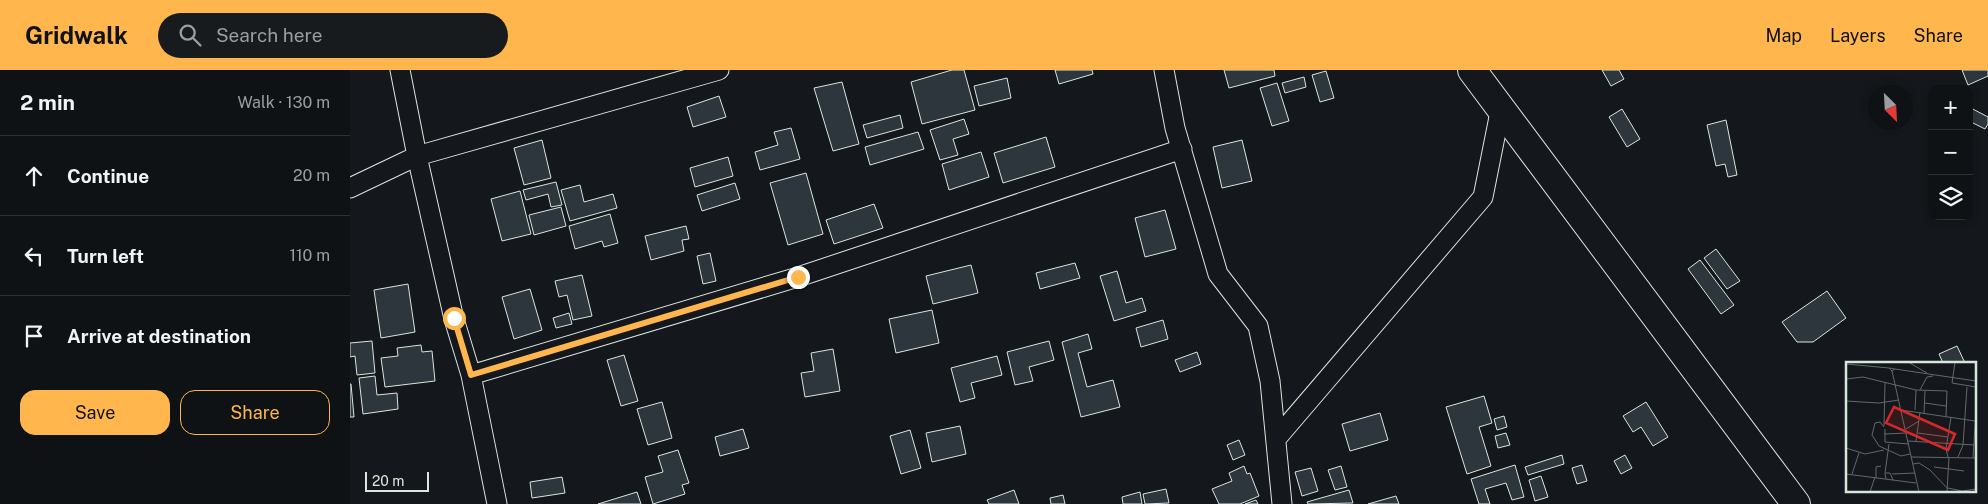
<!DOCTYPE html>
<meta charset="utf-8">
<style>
:root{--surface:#0f1215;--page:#181b1e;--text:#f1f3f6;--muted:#9b9ea0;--line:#2f3234;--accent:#ffb74d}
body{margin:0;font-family:"Public Sans",sans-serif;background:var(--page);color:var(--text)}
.controls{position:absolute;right:15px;top:15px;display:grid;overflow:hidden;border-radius:10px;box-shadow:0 2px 8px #0003}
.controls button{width:45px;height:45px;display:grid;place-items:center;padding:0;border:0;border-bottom:1px solid var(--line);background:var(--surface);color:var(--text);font:25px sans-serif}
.compass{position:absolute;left:1518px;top:15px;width:45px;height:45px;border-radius:50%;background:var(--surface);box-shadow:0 2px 8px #0003;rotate:156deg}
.scale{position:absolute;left:15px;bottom:12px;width:64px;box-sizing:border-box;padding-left:5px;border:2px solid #d8e6dc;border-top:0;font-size:14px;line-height:18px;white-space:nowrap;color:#d8e6dc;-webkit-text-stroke:4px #14181c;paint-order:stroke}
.stop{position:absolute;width:15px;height:15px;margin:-11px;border:4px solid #ffb74d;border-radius:50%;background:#fff}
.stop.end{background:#ffb74d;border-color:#fff;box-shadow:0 1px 5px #0008}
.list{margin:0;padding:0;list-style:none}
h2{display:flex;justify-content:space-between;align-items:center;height:65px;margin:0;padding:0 20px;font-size:21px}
h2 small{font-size:16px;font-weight:400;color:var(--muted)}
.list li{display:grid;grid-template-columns:32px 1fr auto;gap:15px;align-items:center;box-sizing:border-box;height:80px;padding:0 20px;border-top:1px solid var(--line)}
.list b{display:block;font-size:19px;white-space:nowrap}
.list em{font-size:16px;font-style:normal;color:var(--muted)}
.actions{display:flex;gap:10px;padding:15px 20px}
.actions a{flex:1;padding:11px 0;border:1px solid var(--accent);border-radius:15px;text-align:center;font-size:18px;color:var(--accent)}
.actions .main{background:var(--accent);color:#111}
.icon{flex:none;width:28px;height:28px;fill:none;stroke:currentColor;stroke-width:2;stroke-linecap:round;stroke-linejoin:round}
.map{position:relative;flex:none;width:1638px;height:434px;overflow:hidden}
header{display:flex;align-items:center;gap:30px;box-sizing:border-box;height:70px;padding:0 25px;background:var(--accent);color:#111}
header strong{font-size:24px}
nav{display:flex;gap:28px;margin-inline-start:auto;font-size:18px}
.search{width:350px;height:45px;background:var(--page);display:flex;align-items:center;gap:12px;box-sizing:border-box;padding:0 18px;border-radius:28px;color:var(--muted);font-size:19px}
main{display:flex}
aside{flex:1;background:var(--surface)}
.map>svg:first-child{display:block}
.building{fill:#2c363c;stroke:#d8e6dc}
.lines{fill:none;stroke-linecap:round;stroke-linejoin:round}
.minor-casing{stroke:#d8e6dc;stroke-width:21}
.secondary-casing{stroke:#d8e6dc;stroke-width:30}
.minor{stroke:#14181c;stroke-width:19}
.secondary{stroke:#14181c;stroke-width:28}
.route{stroke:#ffb74d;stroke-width:6}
.inset-road{fill:none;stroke:#626a69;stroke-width:1}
.view{fill:#d62828;fill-opacity:0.15;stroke:#d62828;stroke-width:2.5}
.inset-edge{fill:none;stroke:#d8e6dc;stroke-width:2.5}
</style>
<header>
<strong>Gridwalk</strong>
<div class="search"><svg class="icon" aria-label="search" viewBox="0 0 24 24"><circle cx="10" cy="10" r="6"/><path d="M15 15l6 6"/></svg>Search here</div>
<nav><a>Map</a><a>Layers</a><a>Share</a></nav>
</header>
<main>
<aside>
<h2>2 min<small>Walk · 130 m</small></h2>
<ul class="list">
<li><svg class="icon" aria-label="ahead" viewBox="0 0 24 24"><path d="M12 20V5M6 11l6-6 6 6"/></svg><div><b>Continue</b></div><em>20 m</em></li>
<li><svg class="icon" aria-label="left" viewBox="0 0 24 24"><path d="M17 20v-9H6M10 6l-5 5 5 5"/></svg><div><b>Turn left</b></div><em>110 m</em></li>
<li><svg class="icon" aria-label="arrive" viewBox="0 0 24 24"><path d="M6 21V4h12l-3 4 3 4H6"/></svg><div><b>Arrive at destination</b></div></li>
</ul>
<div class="actions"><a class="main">Save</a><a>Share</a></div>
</aside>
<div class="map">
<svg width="1638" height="434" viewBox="0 0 1638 434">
<rect width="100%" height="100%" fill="#14181c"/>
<path class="building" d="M 602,0 L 614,0 L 625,40 L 572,54 L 561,12 Z
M 705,0 L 742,0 L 743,4 L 709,14 Z
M 874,0 L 924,0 L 925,6 L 879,18 Z
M 1252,0 L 1269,0 L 1274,9 L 1261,16 Z
M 1612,0 L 1638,0 L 1638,6 L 1618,15 Z
M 976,1 L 984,28 L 970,32 L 962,5 Z
M 954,7 L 956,17 L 935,23 L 932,13 Z
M 657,8 L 661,28 L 629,36 L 624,16 Z
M 492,12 L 509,74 L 483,81 L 464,18 Z
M 927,13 L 939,51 L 922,56 L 910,18 Z
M 369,26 L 376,47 L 343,57 L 337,37 Z
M 1619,37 L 1638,47 L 1638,54 L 1635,59 L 1619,51 Z
M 1272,39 L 1290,69 L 1277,77 L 1259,47 Z
M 550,45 L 553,58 L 517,68 L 513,55 Z
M 614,49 L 619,64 L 603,69 L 608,85 L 590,90 L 580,60 Z
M 1376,50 L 1387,105 L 1378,107 L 1375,94 L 1366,96 L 1357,55 Z
M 441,58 L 450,89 L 410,100 L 405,82 L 428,75 L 424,62 Z
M 568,62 L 574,79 L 520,95 L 515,77 Z
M 696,67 L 705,97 L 653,113 L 644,83 Z
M 192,70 L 201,108 L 174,115 L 164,78 Z
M 892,70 L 902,111 L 872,118 L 863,77 Z
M 631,82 L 639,107 L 599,120 L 592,94 Z
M 378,87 L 383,106 L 345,117 L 340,98 Z
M 456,103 L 473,164 L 438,175 L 420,113 Z
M 206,112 L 212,135 L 201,137 L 198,124 L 176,130 L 173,120 Z
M 385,113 L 390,129 L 352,141 L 347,125 Z
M 230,115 L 234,132 L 263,124 L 267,138 L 220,151 L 211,120 Z
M 170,121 L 181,164 L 152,171 L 141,129 Z
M 524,134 L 533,158 L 484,174 L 476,150 Z
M 211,137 L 216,156 L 184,165 L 179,145 Z
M 815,140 L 826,179 L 795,187 L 785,148 Z
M 260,144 L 268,173 L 254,177 L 252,171 L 225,179 L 219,156 Z
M 336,156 L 339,169 L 332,170 L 334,181 L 301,190 L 295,166 Z
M 1366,179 L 1390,211 L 1377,219 L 1354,188 Z
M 360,183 L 366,211 L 353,214 L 347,186 Z
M 1350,190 L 1384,235 L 1371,244 L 1338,199 Z
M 725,193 L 730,208 L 690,219 L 686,203 Z
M 621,195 L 628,223 L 583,234 L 576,206 Z
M 767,201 L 776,233 L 792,228 L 796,241 L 764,251 L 750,206 Z
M 232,205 L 242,246 L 223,250 L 217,225 L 209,227 L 205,211 Z
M 58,214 L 65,262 L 31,268 L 24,220 Z
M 180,219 L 192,260 L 164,269 L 152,227 Z
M 1477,221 L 1496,248 L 1463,272 L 1447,272 L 1432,252 Z
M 582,240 L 589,273 L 546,283 L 539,249 Z
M 219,243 L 222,254 L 206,258 L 203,248 Z
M 813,250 L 818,269 L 791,277 L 786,258 Z
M 738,264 L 742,279 L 728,283 L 737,317 L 763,310 L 770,337 L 731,347 L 712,272 Z
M 22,271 L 25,303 L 7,305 L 5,286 L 0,287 L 0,273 Z
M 699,271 L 704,290 L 679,297 L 683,311 L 665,315 L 657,282 Z
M 71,275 L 72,282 L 82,281 L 85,311 L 35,317 L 31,288 L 48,286 L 47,278 Z
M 1607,276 L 1615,293 L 1593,293 L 1589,284 Z
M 483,279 L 490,321 L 455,327 L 451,303 L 464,301 L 461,283 Z
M 847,282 L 851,294 L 830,302 L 825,290 Z
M 274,285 L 288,331 L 271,336 L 257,290 Z
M 647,286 L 652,305 L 621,313 L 625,328 L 610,332 L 601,298 Z
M 25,306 L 27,325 L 47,323 L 48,339 L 13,344 L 9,308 Z
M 1,314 L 4,347 L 0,347 L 0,314 Z
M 1134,326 L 1142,353 L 1129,357 L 1141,396 L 1117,404 L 1096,337 Z
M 312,332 L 322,368 L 298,375 L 287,339 Z
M 1296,332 L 1318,367 L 1303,376 L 1291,357 L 1283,362 L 1273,346 Z
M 1030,343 L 1038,370 L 1000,381 L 992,354 Z
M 1154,346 L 1157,357 L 1147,360 L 1144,349 Z
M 610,356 L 616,384 L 582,392 L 576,363 Z
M 393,359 L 399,378 L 370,386 L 365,367 Z
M 560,360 L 571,398 L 551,404 L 540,366 Z
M 1156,363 L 1160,375 L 1148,378 L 1145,366 Z
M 889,370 L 895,385 L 883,390 L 877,375 Z
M 328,380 L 339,413 L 332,415 L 335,424 L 303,434 L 295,407 L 313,402 L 308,386 Z
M 1212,385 L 1214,394 L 1178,405 L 1175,397 Z
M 1275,385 L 1282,398 L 1271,404 L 1264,391 Z
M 1165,395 L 1174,427 L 1162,430 L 1156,413 L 1135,419 L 1140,434 L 1129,434 L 1121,409 Z
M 1232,395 L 1237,411 L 1227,414 L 1222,398 Z
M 894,396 L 897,404 L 900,403 L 909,426 L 890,434 L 869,434 L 862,419 L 882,411 L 879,403 Z
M 991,396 L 997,417 L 985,420 L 978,400 Z
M 961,398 L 968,421 L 952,426 L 945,402 Z
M 1191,406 L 1198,427 L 1185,431 L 1179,410 Z
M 212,407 L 215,423 L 182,428 L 180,412 Z
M 816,419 L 819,433 L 795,434 L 793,424 Z
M 664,420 L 669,434 L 639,434 L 637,430 Z
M 999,420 L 1003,433 L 958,434 L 957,432 Z
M 287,422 L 291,434 L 248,434 Z
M 790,422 L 792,434 L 773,434 L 772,427 Z
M 713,425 L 715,434 L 701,434 L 700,428 Z
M 1046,426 L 1049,434 L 1018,434 Z
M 906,430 L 908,434 L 895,434 Z"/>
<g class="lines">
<g class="minor-casing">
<path id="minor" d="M 50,0 L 67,86 L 104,249 L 121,305 L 147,434
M 814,0 L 825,58 L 868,204 L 908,256 L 920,311 L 932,434
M 0,118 L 67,86 L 369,0
M 121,305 L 448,207 L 832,79
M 926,369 L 1133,127 L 1151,37"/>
</g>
<g class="secondary-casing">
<path id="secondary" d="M 1122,0 L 1446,434"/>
</g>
<use href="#minor" class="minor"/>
<use href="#secondary" class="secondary"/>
</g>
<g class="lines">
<path class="route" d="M 104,248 L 121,305 L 448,207"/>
</g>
<g transform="translate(1496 292)">
<rect width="130" height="130" fill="#14181c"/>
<path class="inset-road" d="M 62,0 L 81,11M 109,0 L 106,21 L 130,25M 0,2 L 43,6 L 46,9 L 49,7 L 43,6M 49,7 L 130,19M 46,9 L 73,130M 0,17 L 17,15 L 70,28 L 101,29 L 100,54M 74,28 L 81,15 L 87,14M 0,39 L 33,41 L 53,38M 79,41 L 100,44M 55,48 L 129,59M 69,48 L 70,28M 78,51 L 79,29M 38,64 L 39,21M 38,65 L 34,60 L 29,61 L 26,73 L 33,84 L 55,94 L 64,92M 39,67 L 39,80 L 63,82M 60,67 L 73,59M 72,71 L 102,75M 38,72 L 60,71M 62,79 L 128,83M 70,79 L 74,50M 0,86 L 19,92 L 38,88M 65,95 L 130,96M 102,95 L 100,87 L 105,55M 112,95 L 117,83 L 121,25M 127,96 L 130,49M 67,102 L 73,101 L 84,108 L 102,127M 88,105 L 118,109M 39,111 L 43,82M 0,112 L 70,121M 6,112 L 13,91M 46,112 L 69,111M 30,116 L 30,105 L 35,104M 40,117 L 39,111 L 44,111 L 47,118M 102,126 L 116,129 L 130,127M 24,130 L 29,115M 101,130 L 103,95"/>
<path class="view" d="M 48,45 L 109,72 L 102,88 L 40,61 Z"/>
<rect width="130" height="130" class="inset-edge"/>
</g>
</svg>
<div class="controls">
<button>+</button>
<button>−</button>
<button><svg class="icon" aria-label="layers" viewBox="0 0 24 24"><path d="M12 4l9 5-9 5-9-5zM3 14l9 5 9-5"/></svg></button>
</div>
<svg class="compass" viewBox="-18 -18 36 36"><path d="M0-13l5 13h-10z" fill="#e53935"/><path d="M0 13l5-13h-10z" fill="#9b9ea0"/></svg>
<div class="scale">20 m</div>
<div class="stop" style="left:104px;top:248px"></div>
<div class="stop end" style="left:448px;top:207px"></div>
</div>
</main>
